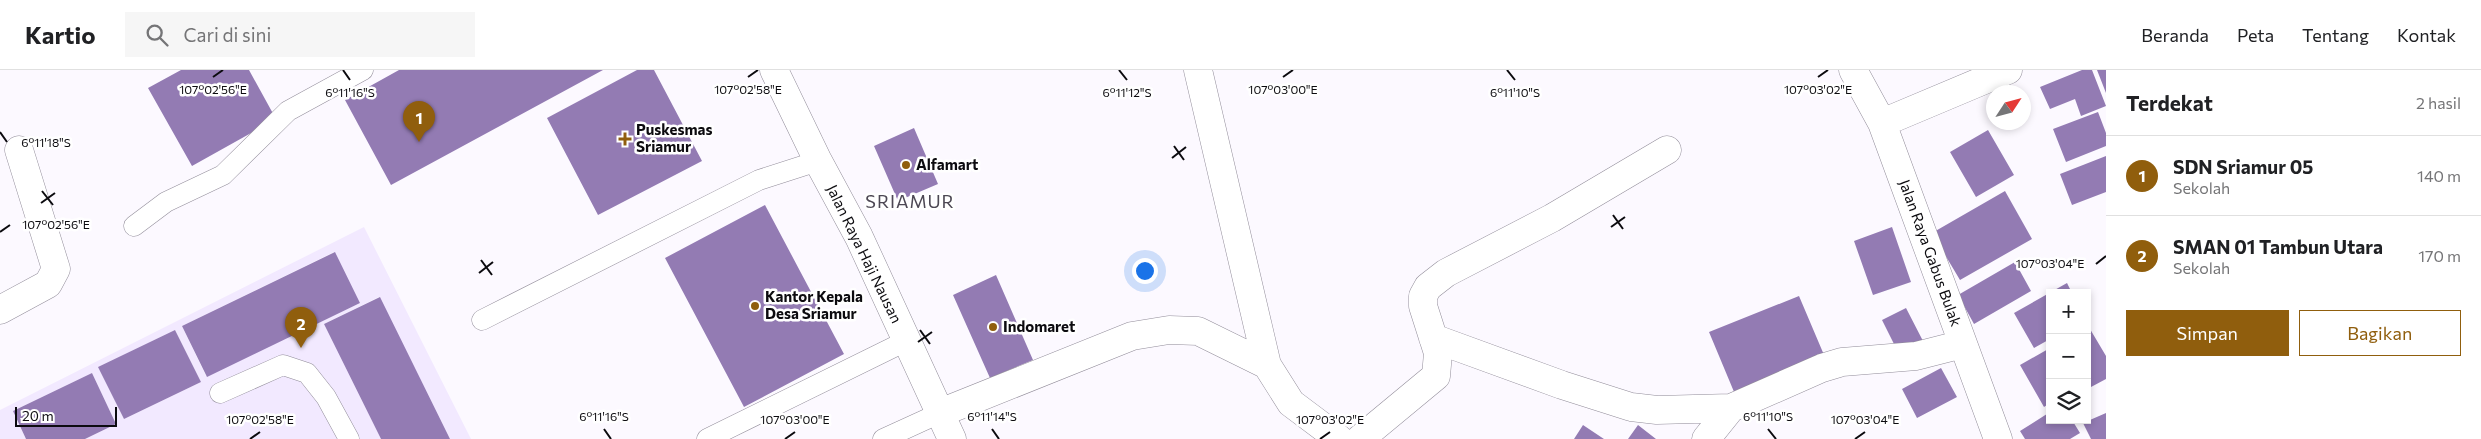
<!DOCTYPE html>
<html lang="id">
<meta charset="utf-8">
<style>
:root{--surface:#fff;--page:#f6f6f6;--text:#202124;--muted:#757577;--line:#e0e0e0;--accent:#905e0d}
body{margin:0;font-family:Commissioner,sans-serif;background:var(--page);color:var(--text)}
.controls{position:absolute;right:15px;bottom:15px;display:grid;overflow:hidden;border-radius:0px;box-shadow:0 2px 8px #0003}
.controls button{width:45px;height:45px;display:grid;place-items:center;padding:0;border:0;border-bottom:1px solid var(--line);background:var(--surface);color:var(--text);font:25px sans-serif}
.compass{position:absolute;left:1986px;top:15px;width:45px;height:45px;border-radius:50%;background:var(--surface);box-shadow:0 2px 8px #0003;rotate:54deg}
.scale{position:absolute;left:15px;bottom:12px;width:102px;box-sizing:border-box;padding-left:5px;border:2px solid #0c0b0f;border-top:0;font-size:14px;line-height:18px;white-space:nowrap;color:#0c0b0f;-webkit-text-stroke:4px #fff;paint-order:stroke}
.you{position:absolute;left:1144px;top:200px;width:18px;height:18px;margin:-12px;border:4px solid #fff;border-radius:50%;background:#1a73e8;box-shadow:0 0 0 8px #1a73e833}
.badge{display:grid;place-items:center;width:32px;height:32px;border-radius:50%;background:var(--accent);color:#fff;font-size:16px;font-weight:700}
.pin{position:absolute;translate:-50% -41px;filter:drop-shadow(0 1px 2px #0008)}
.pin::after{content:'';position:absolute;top:26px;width:18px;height:15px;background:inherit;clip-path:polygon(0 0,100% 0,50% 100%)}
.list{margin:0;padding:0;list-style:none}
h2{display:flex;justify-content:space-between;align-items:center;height:65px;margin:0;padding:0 20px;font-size:21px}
h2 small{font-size:16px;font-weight:400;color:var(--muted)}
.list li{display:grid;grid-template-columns:32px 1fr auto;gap:15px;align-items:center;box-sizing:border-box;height:80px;padding:0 20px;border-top:1px solid var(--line)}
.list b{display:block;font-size:19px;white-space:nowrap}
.list p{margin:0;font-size:16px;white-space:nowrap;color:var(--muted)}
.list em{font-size:16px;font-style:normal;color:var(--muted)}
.actions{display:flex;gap:10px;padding:15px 20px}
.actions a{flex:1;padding:11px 0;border:1px solid var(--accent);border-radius:0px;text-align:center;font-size:18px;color:var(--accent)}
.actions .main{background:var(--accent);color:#fff}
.icon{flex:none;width:28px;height:28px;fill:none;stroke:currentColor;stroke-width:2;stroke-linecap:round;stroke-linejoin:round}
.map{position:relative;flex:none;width:2106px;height:369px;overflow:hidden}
header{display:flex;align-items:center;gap:30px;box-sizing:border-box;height:70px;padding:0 25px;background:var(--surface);border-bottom:1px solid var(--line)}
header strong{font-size:24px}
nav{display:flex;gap:28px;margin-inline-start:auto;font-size:18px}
.search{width:350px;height:45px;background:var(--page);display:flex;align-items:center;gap:12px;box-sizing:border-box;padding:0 18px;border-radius:0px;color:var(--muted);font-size:19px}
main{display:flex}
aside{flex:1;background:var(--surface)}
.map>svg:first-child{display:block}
.built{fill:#f2e9ff;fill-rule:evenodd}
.building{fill:#937bb3}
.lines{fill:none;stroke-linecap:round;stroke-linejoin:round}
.lane-casing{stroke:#928d9a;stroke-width:21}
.street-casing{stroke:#928d9a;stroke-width:29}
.secondary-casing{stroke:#928d9a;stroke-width:29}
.lane{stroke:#fff;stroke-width:20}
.street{stroke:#fff;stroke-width:28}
.secondary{stroke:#fff;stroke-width:28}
.ticks{fill:none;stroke:#0c0b0f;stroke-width:2}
.poi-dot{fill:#905e0d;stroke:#fff;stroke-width:2}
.labels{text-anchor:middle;stroke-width:5;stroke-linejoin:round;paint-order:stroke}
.poi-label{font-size:15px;font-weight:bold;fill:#0c0b0f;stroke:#fff;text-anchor:start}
.street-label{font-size:15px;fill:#0c0b0f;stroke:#fff}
.quarter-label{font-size:18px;letter-spacing:1px;fill:#4d4854;stroke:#fff}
.ticks-label{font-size:12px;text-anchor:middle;fill:#0c0b0f;stroke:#fff;stroke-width:5;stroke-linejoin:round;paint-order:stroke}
</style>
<header>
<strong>Kartio</strong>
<div class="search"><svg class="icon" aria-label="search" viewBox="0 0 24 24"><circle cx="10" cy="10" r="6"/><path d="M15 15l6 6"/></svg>Cari di sini</div>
<nav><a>Beranda</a><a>Peta</a><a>Tentang</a><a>Kontak</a></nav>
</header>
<main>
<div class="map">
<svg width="2106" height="369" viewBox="0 0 2106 369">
<rect width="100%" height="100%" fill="#fcf9ff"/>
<path class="built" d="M 364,157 L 471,369 L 450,369 L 379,227 L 324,254 L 381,369 L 85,369 L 116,354 L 92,303 L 13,341 L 26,369 L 0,369 L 0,340 ZM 334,182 L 360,233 L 206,306 L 182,256 ZM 175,260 L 201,312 L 124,349 L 99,297 Z"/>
<path class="building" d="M 181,0 L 249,0 L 276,49 L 192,96 L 148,18 Z
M 399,0 L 603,0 L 391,115 L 345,30 Z
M 637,0 L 654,0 L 702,91 L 598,145 L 547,48 Z
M 2082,0 L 2092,0 L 2106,36 L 2081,46 L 2075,29 L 2050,39 L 2040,17 Z
M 2097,0 L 2106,0 L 2106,23 Z
M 2098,42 L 2106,63 L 2106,76 L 2066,92 L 2053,59 Z
M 914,58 L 938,114 L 898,131 L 874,76 Z
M 1988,60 L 2014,105 L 1976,127 L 1950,82 Z
M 2106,86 L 2106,122 L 2072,135 L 2060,104 Z
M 2005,121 L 2032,169 L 1960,210 L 1932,163 Z
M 765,135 L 844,284 L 744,337 L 665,188 Z
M 1892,157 L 1911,212 L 1873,225 L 1854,171 Z
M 335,182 L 360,233 L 207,307 L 182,256 Z
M 2015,192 L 2031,221 L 1974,254 L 1958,225 Z
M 996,205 L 1033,290 L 990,308 L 953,225 Z
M 2067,213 L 2072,223 L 2050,223 L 2050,269 L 2034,278 L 2014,243 Z
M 1799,226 L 1827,292 L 1737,329 L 1709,262 Z
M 380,227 L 450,369 L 381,369 L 324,254 Z
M 1906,238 L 1923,271 L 1899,284 L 1882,250 Z
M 2090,259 L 2106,286 L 2106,309 L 2091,317 L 2087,310 L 2087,260 Z
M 175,260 L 201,312 L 124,349 L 98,297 Z
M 2050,278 L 2050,333 L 2044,337 L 2020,295 Z
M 1941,298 L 1957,327 L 1917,348 L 1902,319 Z
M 92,303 L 116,354 L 85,369 L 26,369 L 13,341 Z
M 2050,342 L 2050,350 L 2072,350 L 2080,363 L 2070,369 L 2025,369 L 2020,361 Z
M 2106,343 L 2106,369 L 2091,369 L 2083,353 Z
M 1583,355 L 1604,369 L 1574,369 Z
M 1638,355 L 1656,369 L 1628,369 Z"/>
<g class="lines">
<g class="lane-casing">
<path id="lane" d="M 134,156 L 166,132 L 223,105 L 288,41 L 363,0
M 482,250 L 759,110 L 818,91
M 220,323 L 283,295 L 307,303 L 326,327 L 349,369
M 707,369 L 906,271
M 883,369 L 940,343"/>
</g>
<g class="street-casing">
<path id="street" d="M 1198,0 L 1267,295 L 1291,333 L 1339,369
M 1853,0 L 1882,53 L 1998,369
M 1882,53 L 2008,0
M 0,240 L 48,214 L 56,199 L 19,80
M 1433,268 L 1562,315 L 1631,337 L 1657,340 L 1731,338 L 1822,298 L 1842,292 L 1916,286 L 1963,274
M 940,343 L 1132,266 L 1169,260 L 1198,261 L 1267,295
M 1360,369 L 1436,306 L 1438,283 L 1423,236 L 1423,226 L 1428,217 L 1446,203 L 1552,148 L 1667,80
M 1706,369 L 1731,338"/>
</g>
<g class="secondary-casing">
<path id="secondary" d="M 774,0 L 818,91 L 859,167 L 952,369"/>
</g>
<use href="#lane" class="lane"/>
<use href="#street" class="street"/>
<use href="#secondary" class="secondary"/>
</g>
<path class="ticks" d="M 343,0 L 350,10M 1119,0 L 1127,10M 1507,0 L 1515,10M 213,7 L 223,0M 748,7 L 758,0M 1283,7 L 1293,0M 1818,7 L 1828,0M 0,62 L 7,72M 1174,76 L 1184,90M 1172,88 L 1186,77M 42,121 L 53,135M 41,133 L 55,123M 1613,145 L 1623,159M 1611,157 L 1625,147M 0,162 L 10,155M 481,190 L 492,205M 2096,194 L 2106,186M 479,203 L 493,192M 920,260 L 930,274M 918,272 L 932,262M 604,359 L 611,369M 992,359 L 999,369M 1768,359 L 1776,369M 250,369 L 260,362M 785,369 L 795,362M 1320,369 L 1330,362M 1855,369 L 1865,362"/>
<g class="poi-dot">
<path d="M622.5 61.5h5v5h5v5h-5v5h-5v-5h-5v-5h5z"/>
<circle cx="906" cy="95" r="5"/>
<circle cx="755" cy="236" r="5"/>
<circle cx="993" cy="257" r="5"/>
</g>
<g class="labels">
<g class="poi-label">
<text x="636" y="65">Puskesmas<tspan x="636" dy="17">Sriamur</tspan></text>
<text x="916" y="100">Alfamart</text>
<text x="765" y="232">Kantor Kepala<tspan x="765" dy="17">Desa Sriamur</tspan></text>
<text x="1003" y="262">Indomaret</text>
</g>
<g class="street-label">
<text transform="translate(1930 183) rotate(70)" y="5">Jalan Raya Gabus Bulak</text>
<text transform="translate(864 184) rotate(64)" y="5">Jalan Raya Haji Nausan</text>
</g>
<g class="quarter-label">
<text x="910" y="138">SRIAMUR</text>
</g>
</g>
<g class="ticks-label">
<text x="213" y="24">107°02'56"E</text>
<text x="748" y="24">107°02'58"E</text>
<text x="1818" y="24">107°03'02"E</text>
<text x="1283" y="24">107°03'00"E</text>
<text x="350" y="27">6°11'16"S</text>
<text x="1127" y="27">6°11'12"S</text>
<text x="1515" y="27">6°11'10"S</text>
<text x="46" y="77">6°11'18"S</text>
<text x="56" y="159">107°02'56"E</text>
<text x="2050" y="198">107°03'04"E</text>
<text x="604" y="351">6°11'16"S</text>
<text x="992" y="351">6°11'14"S</text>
<text x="1768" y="351">6°11'10"S</text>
<text x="260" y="354">107°02'58"E</text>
<text x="795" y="354">107°03'00"E</text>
<text x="1330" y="354">107°03'02"E</text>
<text x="1865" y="354">107°03'04"E</text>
</g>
</svg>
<div class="controls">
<button>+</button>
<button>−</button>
<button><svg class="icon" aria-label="layers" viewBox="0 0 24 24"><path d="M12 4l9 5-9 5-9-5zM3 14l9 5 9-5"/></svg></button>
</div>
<svg class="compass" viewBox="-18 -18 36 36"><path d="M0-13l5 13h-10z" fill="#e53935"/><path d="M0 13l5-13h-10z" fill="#757577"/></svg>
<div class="scale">20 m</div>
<div class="you"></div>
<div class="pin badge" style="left:419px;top:72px">1</div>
<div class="pin badge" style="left:301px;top:278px">2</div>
</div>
<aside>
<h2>Terdekat<small>2 hasil</small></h2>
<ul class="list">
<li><span class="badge">1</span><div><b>SDN Sriamur 05</b><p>Sekolah</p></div><em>140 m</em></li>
<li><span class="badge">2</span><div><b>SMAN 01 Tambun Utara</b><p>Sekolah</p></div><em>170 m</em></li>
</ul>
<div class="actions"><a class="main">Simpan</a><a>Bagikan</a></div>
</aside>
</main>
